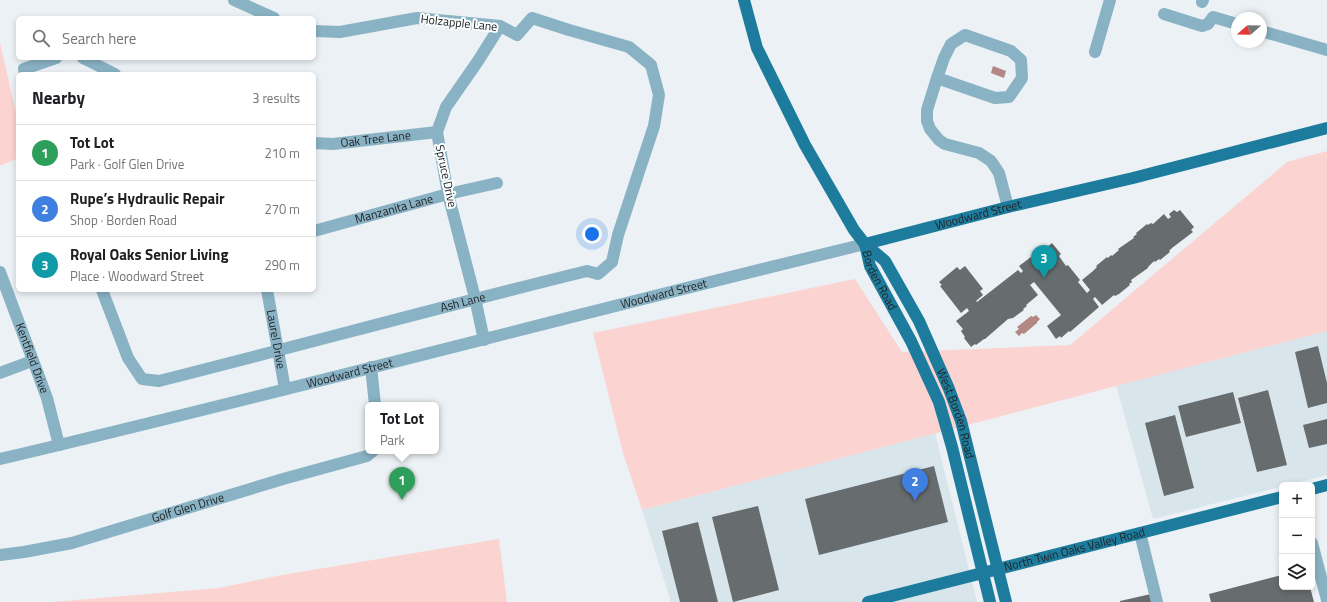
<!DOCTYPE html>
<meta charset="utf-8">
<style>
:root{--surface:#fff;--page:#f6f6f6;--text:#202124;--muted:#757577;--line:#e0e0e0;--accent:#a91422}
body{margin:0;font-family:"Titillium Web",sans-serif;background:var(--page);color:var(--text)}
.controls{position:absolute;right:12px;bottom:12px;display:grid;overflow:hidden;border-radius:6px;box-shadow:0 2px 6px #0003}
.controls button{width:36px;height:36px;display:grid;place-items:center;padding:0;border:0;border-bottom:1px solid var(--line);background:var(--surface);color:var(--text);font:20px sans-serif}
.compass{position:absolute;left:1231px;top:12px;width:36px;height:36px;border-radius:50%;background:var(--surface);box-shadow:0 2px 6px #0003;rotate:250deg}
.you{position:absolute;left:592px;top:234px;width:14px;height:14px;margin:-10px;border:3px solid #fff;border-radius:50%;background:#1a73e8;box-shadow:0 0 0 6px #1a73e833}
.badge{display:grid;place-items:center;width:26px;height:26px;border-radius:50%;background:var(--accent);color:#fff;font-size:13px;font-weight:700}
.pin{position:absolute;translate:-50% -33px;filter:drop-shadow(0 1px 2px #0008)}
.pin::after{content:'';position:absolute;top:21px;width:14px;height:12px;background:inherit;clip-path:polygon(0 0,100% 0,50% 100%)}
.popup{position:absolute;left:365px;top:402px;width:74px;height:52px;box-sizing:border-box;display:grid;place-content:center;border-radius:6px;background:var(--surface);filter:drop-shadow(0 1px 3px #0005);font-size:13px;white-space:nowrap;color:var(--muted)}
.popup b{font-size:15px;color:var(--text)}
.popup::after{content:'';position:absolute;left:50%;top:100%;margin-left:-8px;border:8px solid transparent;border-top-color:var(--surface)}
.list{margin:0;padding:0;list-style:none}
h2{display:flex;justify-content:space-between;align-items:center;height:52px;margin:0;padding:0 16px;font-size:17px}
h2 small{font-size:13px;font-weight:400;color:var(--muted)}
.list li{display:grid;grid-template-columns:26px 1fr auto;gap:12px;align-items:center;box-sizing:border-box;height:56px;padding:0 16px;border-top:1px solid var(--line)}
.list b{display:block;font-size:15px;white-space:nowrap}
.list p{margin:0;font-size:13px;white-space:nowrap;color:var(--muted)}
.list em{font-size:13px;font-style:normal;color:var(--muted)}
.icon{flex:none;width:22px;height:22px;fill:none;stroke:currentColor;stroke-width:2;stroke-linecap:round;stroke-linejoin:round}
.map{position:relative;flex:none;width:1327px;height:602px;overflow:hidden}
.search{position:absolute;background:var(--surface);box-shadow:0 2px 6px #0003;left:16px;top:16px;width:300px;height:44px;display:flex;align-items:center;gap:10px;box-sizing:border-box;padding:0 14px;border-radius:6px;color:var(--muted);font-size:15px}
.panel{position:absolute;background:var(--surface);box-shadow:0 2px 6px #0003;left:16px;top:72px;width:300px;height:220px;border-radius:6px}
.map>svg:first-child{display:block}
.built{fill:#d8e6ec}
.green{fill:#fbd4d1}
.water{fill:#b38783}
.building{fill:#676c6e}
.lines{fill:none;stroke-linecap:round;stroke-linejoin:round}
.minor{stroke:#89b2c4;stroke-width:12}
.major{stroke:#1d7c9d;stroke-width:12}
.labels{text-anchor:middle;stroke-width:4;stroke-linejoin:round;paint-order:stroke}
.street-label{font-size:12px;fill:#222425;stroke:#fbfeff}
</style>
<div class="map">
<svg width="1327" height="602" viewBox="0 0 1327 602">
<rect width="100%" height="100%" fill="#ebf1f4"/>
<path class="built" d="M 1327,331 L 1327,475 L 1153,519 L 1116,385 Z
M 935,433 L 977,602 L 671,602 L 642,510 Z"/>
<path class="green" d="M 0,43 L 18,121 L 18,158 L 0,166 Z
M 1327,151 L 1327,331 L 642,510 L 623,453 L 593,333 L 855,279 L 902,352 L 1070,345 L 1287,162 Z
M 499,539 L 507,602 L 52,602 L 219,588 L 282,575 Z"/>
<path class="water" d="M 993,66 L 1006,71 L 1004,78 L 991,73 Z
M 1036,315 L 1040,319 L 1037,322 L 1037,323 L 1024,334 L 1022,333 L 1019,336 L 1015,332 L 1019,329 L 1017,327 L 1031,316 L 1033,317 Z"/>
<path class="building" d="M 1174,210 L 1177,212 L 1180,210 L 1194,227 L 1191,230 L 1193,232 L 1172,248 L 1169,251 L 1170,252 L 1160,260 L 1159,259 L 1155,262 L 1154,261 L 1148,267 L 1148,268 L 1131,280 L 1132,282 L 1129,284 L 1130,285 L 1119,294 L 1115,296 L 1114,295 L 1102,305 L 1095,297 L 1093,299 L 1099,307 L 1070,332 L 1069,331 L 1061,338 L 1060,336 L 1056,339 L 1047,326 L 1061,315 L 1034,282 L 1030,285 L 1038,295 L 1026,305 L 1027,306 L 1023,309 L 1024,310 L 1013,318 L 1008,319 L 985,339 L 984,339 L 976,345 L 975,344 L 971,347 L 964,338 L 965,337 L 961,331 L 963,329 L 956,321 L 969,311 L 967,308 L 961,313 L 940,286 L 942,285 L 939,282 L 957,267 L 960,270 L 965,266 L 983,289 L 980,291 L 983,295 L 976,301 L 977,302 L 1018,270 L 1021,273 L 1023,271 L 1019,266 L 1031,257 L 1032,258 L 1039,252 L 1040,253 L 1052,243 L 1061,254 L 1059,256 L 1066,266 L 1068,265 L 1080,280 L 1078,282 L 1087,293 L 1090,290 L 1082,280 L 1093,271 L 1097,267 L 1096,266 L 1107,257 L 1108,258 L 1111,255 L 1112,256 L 1119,250 L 1118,249 L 1134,238 L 1133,237 L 1137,234 L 1136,233 L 1147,224 L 1148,225 L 1151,223 L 1153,224 L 1164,214 L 1168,219 L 1171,217 L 1169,214 Z
M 1318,346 L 1327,383 L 1327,403 L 1308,408 L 1295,352 Z
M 1268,390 L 1287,465 L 1257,472 L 1238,398 Z
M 1233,392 L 1241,423 L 1186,437 L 1178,406 Z
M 1175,415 L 1194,488 L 1164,496 L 1145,423 Z
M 1327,419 L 1327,444 L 1309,448 L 1303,425 Z
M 934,466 L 948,522 L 819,555 L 805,499 Z
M 758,506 L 779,590 L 733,602 L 712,517 Z
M 698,522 L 718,602 L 680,602 L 662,531 Z
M 1282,575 L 1282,587 L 1310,587 L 1314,602 L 1211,602 L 1209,594 Z
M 1151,594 L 1153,602 L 1120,602 L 1120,601 Z"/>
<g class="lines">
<g class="minor">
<path d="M 234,0 L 274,18"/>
<path d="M 1202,2 L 1203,0"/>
<path d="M 1164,14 L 1202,26 L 1208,24 L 1213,17 L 1237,24"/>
<path d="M 1261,31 L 1327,50"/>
<path d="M 965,35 L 1011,51 L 1021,60 L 1022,78 L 1009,97 L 995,98 L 937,78 L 944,58 L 951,44 Z"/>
<path d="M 1095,52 L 1110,0"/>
<path d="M 83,58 L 115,74"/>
<path d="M 25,74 L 24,69 L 56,58"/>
<path d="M 937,78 L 927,110 L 927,121 L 930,129 L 939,140 L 945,144 L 979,153 L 991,161 L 999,173 L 1008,207"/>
<path id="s1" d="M 314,143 L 333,144 L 437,132"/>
<path id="s2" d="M 314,231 L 448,194 L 497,183"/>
<path id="s3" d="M 0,272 L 47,398 L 59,445"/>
<path id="s4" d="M 102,290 L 128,358 L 142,379 L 159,381 C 302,345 444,306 587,271 L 598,274 L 612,262 L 618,235 L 654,126 L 659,95 L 651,65 L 629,47 L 569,30 L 532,18 L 517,35 L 500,26 L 417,18 L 340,32 L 314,31"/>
<path id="s5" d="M 267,290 L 285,389"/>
<path d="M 484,340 L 475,298 L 448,194 L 437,132 L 446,107 L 478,61 L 500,26"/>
<path d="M 371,367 L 375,405"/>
<path d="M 0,373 L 32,361"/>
<path id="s6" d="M 0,459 C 289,391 576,314 865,244"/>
<path d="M 1140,533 L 1157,602"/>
<path d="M 1312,543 L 1327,600"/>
<path id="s7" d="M 0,555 L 24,552 L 72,543 L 283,479 L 367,456 L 373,451"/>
</g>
<g class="major">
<path id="s8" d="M 744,0 L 757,48 L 805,145 L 854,230 L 865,244 L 870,266 L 911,341 L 939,402 L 952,447 L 990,602"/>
<path id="s9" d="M 865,244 L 1008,207 L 1133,178 L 1327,128"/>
<path id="s10" d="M 865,244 L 885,261 L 919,321 L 949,389 L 961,421 L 1006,602"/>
<path d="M 1312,489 L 1327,485"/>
<path id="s11" d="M 868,602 L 1282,497"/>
</g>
</g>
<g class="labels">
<g class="street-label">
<text transform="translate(459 23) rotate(6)" y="4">Holzapple Lane</text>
<text dy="4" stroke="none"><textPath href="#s1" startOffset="62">Oak Tree Lane</textPath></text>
<text transform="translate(446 176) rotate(78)" y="4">Spruce Drive</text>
<text dy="4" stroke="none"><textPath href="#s2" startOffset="83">Manzanita Lane</textPath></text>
<text dy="4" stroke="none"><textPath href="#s9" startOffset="117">Woodward Street</textPath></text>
<text dy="4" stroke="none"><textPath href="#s8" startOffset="313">Borden Road</textPath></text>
<text dy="4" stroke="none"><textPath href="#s6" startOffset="684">Woodward Street</textPath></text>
<text dy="4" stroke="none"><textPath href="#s4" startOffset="429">Ash Lane</textPath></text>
<text dy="4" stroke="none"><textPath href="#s5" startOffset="50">Laurel Drive</textPath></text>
<text dy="4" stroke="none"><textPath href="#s3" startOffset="92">Kentfield Drive</textPath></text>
<text dy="4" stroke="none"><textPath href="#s6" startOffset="360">Woodward Street</textPath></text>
<text dy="4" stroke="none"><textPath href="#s10" startOffset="195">West Borden Road</textPath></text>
<text dy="4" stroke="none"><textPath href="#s7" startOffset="194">Golf Glen Drive</textPath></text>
<text dy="4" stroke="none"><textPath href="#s11" startOffset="213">North Twin Oaks Valley Road</textPath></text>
</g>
</g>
</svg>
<div class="controls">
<button>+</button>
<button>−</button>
<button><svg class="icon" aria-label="layers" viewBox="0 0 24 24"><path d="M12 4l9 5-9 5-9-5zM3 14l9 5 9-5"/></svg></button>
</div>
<svg class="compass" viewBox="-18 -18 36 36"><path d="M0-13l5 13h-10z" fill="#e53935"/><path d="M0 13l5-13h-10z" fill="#757577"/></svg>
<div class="you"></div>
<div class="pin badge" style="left:402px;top:500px;background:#2e9e5b">1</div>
<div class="popup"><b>Tot Lot</b>Park</div>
<div class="pin badge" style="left:915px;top:501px;background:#3f7fe0">2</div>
<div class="pin badge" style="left:1044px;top:278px;background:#0f9aa8">3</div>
<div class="search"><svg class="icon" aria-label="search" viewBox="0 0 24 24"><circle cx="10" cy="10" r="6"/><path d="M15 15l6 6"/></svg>Search here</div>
<section class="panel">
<h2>Nearby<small>3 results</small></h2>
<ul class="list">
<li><span class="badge" style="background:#2e9e5b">1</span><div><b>Tot Lot</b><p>Park · Golf Glen Drive</p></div><em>210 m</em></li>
<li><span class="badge" style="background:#3f7fe0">2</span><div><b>Rupe’s Hydraulic Repair</b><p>Shop · Borden Road</p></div><em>270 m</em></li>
<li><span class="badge" style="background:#0f9aa8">3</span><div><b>Royal Oaks Senior Living</b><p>Place · Woodward Street</p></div><em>290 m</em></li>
</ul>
</section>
</div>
